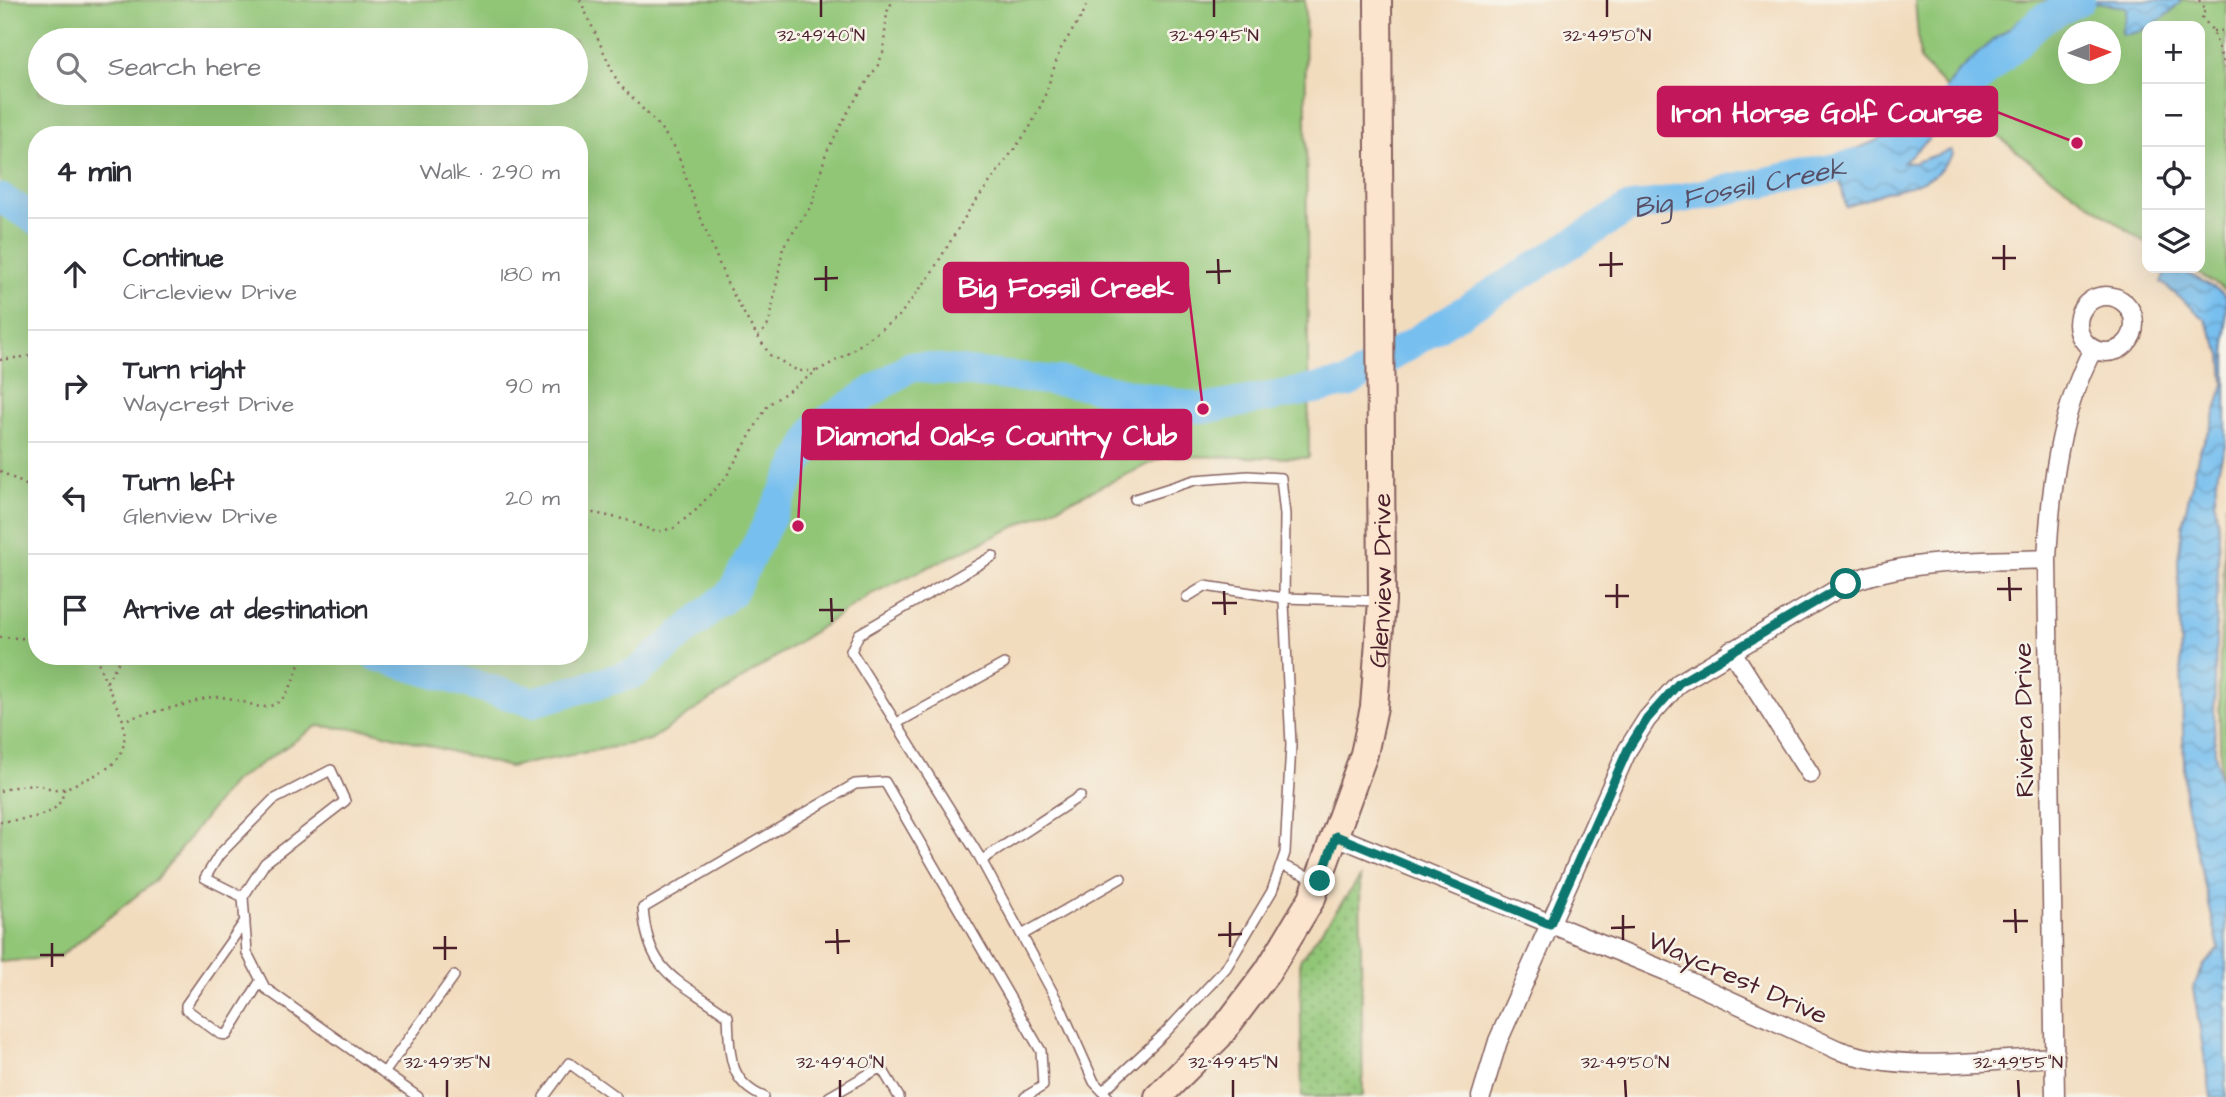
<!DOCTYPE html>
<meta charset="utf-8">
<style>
:root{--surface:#fff;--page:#f7f7f7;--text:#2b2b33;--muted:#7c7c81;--line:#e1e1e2}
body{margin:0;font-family:"Architects Daughter",sans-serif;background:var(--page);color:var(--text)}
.controls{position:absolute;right:21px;top:21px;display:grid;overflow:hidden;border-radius:14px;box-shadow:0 7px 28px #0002}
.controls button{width:63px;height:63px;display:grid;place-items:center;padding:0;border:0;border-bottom:2px solid var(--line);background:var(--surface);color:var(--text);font:35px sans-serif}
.compass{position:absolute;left:2058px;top:21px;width:63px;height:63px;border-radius:50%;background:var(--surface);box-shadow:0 7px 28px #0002;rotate:89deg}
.stop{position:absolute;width:21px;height:21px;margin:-16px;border:5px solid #0f766e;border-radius:50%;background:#fff}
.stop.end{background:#0f766e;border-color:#fff;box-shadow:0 2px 7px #0008}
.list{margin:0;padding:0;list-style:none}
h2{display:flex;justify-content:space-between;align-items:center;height:91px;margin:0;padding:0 28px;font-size:30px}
h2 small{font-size:23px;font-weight:400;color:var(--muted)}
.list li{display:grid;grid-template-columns:46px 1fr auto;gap:21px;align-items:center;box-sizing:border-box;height:112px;padding:0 28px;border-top:2px solid var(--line)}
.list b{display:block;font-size:26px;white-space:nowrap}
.list p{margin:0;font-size:23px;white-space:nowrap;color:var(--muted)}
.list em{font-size:23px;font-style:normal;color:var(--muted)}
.icon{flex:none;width:38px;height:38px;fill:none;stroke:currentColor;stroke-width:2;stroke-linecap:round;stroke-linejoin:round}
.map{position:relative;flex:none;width:2226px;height:1097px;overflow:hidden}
.search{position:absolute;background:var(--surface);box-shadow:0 7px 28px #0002;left:28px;top:28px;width:560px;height:77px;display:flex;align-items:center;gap:18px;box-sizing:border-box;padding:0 24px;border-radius:38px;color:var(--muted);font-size:26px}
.panel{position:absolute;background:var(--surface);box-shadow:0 7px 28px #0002;left:28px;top:126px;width:560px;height:539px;border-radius:28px}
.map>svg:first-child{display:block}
.grass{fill:#91c677;stroke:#6e7251;stroke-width:2;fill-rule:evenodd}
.park{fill:url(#park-dots);stroke:#6e7251;stroke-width:2}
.water{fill:url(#water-waves);stroke:#606f8d;stroke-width:2}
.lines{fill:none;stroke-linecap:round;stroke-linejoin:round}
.river{stroke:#77bfef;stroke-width:30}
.service-casing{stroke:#85615e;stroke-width:12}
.minor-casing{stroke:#85615e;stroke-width:21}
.secondary-casing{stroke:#85615e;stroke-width:30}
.path{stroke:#85615e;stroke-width:2.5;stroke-dasharray:2 5;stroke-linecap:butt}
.service{stroke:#fff;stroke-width:9}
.minor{stroke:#fff;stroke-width:18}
.secondary{stroke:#fce5cf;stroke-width:26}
.route{stroke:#0f766e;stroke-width:9}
.ticks{fill:none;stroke:#4a1f2b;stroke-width:2.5}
.labels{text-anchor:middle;stroke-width:5;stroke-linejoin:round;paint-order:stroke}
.street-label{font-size:26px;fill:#4a1f2b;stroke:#f7f3e8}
.water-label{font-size:28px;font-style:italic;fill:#584f66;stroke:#f7f3e8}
.ticks-label{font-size:18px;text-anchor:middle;fill:#4a1f2b;stroke:#f7f3e8;stroke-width:5;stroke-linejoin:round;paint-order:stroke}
.leader{fill:none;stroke:#c2185b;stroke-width:2.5}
.callout-dot{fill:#c2185b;stroke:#f7f3e8;stroke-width:2.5}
.callout{fill:#c2185b;stroke:#c2185b;stroke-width:2.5}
.callout-label{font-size:28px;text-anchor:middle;font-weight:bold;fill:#fff}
</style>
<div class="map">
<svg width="2226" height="1097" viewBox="0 0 2226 1097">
<defs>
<pattern id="park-dots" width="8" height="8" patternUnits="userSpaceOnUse" patternTransform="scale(1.75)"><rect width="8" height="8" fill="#91c677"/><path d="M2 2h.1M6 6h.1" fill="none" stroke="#78a062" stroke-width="1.8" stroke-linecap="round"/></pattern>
<pattern id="water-waves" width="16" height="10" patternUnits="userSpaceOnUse" patternTransform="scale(1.75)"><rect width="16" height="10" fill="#77bfef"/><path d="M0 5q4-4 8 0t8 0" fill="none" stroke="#649bc2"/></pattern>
</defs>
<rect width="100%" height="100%" fill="#f7f3e8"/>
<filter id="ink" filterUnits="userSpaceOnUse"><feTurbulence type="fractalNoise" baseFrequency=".0143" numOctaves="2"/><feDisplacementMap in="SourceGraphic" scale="14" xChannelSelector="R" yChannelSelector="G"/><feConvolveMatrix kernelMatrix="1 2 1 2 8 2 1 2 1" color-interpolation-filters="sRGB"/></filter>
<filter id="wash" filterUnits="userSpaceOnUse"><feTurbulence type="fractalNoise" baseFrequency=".00686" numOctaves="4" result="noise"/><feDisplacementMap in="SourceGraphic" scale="28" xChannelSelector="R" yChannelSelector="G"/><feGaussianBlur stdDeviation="1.57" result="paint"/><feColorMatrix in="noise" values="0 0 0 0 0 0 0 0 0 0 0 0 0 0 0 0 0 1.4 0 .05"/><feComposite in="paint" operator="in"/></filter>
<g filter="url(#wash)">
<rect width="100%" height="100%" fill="#f2dcbe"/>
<path class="grass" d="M 0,0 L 1305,0 L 1309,458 L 1166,456 L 871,594 L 650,740 L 509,767 L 370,730 L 317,726 L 232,783 L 156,880 L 59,957 L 0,962 ZM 40,40 L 576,40 L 576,93 L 40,93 ZM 37,135 L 579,135 L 579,656 L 37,656 Z
M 1915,0 L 2226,0 L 2226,290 L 2189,268 L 2200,268 L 2200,26 L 2147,26 L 2147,244 L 2034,165 L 1979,121 L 1920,61 ZM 2068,32 L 2110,32 L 2110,74 L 2068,74 Z
M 2226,503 L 2226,809 L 2221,788 L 2219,689 Z"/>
<path class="park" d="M 1360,878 L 1363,1097 L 1302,1097 L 1300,960 Z"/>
<path class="water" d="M 2065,0 L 2182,0 C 2170,16 2142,36 2122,34 C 2121,23 2128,19 2126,7 L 2096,3 L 2039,28 L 1993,60 L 1968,85 L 1928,140 L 1903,162 L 1913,163 L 1951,150 L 1953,155 L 1934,176 L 1911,186 L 1885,192 L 1846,207 L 1835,158 L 1916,124 L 1935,107 L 1957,73 L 1986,46 L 2021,19 Z
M 2168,268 L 2178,268 L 2222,292 L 2226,297 L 2226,442 L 2218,471 L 2215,502 L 2219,533 L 2214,719 L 2215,752 L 2226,809 L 2226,1097 L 2211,1097 L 2193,988 L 2204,965 L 2219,948 L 2185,799 L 2178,559 L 2183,522 L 2199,452 L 2211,427 L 2224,384 L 2222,355 L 2205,319 L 2161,282 Z"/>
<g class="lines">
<g class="river">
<path d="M 1933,122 L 2041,20 L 2080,0"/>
<path d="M 0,198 L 37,220"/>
<path id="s1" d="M 376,656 L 533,702 L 636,673 L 733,591 L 817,427 L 911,366 L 1076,383 L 1203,409 L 1348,383 L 1627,209 L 1877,160"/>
</g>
</g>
</g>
<g filter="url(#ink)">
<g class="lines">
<g class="service-casing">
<path id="service" d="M 993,556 L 859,634 L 851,651 L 979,856 L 1060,1006 L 1094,1082 L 1108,1097
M 1187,597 L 1205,586 L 1284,598 L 1380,601
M 897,723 L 1004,664
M 982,860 L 1080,796
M 1281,865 L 1315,879
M 243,897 L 205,878 L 219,855 L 273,800 L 331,770 L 345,801 L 265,863 L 243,897 L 247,953 L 265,988 L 418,1097
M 245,921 L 186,1005 L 186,1009 L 220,1034 L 227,1035 L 261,980
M 1022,935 L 1121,878
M 384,1073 L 454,976
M 1103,1091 L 1164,1034 L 1226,968 L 1272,891 L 1285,853 L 1291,745 L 1284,603 L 1285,515 L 1281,478 L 1248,476 L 1195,480 L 1135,499
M 544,1097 L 569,1063 L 616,1097
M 764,1097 C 727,1082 730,1051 728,1016 C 681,980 648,977 643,908 L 855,784 L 885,782 L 1041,1051 L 1043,1086 L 1025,1097
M 829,1097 L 881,1067 L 899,1097"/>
</g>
<g class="minor-casing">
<path id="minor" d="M2078 324a28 28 0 1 1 56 0a28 28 0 1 1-56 0Z
M 1731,650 L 1810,774
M 1336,836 L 1666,971 L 1838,1050 C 1905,1074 1985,1060 2055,1057
M 1481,1097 L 1498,1041 L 1628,749 L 1647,719 L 1679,683 L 1846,584 C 1908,558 1980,562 2047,559
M 2055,1097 L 2047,559 C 2051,486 2059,414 2093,349"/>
</g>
<g class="secondary-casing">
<g id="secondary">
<path id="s2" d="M 1158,1097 L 1219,1036 L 1268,971 L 1312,898 L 1364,754 L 1374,707 L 1382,601 L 1378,0"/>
</g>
</g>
<path class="path" d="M 580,0 L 618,83 L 659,126 L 676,149 L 696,206 L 727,283 L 752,328 L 770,355 L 798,371 L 817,371
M 2199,0 L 2206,10 L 2201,16 L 2213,31 L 2226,71
M 2213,31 L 2226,31
M 758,337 L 768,325 L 771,315 L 783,247 L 812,205 L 826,153 L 850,108 L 878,65 L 883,53 L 887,12 L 893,0
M 0,360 L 37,355
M 579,470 L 587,514
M 0,471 L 37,491
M 579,517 L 594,513 L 627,520 L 656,532 L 674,528 L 696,510 L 726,477 L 768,405 L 817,371 L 846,355 L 899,316 L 929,277 L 968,212 L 1029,129 L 1043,101 L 1060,50 L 1083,14 L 1088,0
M 0,637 L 37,639
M 96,656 L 106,683
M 122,656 L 106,683 L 123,720 C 145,714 166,709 187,704 C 195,702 205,697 214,697 C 228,696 243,702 256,706 C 285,713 296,678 301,656
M 0,791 C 11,788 26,783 37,785 C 45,786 51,790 59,789 C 67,789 76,783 84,780 C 116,767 129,755 123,720
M 0,822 C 24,818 62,820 64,788"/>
<use href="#service" class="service"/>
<use href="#minor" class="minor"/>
<use href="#secondary" class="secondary"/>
</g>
</g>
<g class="lines" filter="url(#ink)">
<path class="route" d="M 1320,881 L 1336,836 L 1550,924 L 1628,749 L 1647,719 L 1679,683 L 1846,584"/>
</g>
<path class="ticks" d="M 821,0 L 821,17M 1214,0 L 1214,17M 1607,0 L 1607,17M 2004,245 L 2004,270M 1611,252 L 1611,277M 1992,258 L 2016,258M 1218,259 L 1219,284M 1599,265 L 1623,264M 826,266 L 826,291M 1206,272 L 1231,271M 814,279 L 838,278M 2009,577 L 2010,601M 1617,584 L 1617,608M 1997,589 L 2022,589M 1224,591 L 1225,615M 1605,596 L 1629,596M 831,598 L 832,622M 1212,603 L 1237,603M 819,610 L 844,610M 2015,909 L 2016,933M 1623,915 L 1623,940M 2003,921 L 2028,921M 1230,922 L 1230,947M 1611,928 L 1635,927M 837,929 L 838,954M 1218,935 L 1242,934M 445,936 L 445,960M 825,942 L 850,941M 52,943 L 52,967M 433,948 L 457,948M 40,955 L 64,955M 447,1080 L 447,1097M 840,1080 L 840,1097M 1233,1080 L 1233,1097M 1625,1080 L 1626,1097M 2018,1080 L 2019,1097"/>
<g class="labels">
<g class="street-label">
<text dy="9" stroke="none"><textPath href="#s2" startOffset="581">Glenview Drive</textPath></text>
<text transform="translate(2023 720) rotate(-91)" y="9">Riviera Drive</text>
<text transform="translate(1738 977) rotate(24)" y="9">Waycrest Drive</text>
</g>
<g class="water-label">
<text dy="10" stroke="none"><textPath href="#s1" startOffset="1580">Big Fossil Creek</textPath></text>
</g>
</g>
<g class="ticks-label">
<text x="821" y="41">32°49'40"N</text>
<text x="1214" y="41">32°49'45"N</text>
<text x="1607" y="41">32°49'50"N</text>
<text x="447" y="1068">32°49'35"N</text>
<text x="840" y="1068">32°49'40"N</text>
<text x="1233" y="1068">32°49'45"N</text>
<text x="1625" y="1068">32°49'50"N</text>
<text x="2018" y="1068">32°49'55"N</text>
</g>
<path class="leader" d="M2077 143L1997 112M1203 409L1188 287M798 526L803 435"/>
<g class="callout-dot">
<circle cx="2077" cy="143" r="7"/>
<circle cx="1203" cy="409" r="7"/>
<circle cx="798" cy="526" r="7"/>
</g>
<g class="callout">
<rect x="1658" y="87" width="339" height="49" rx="7"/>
<rect x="944" y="263" width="244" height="49" rx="7"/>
<rect x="803" y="410" width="388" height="49" rx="7"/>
</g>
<g class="callout-label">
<text x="1827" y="122">Iron Horse Golf Course</text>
<text x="1066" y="297">Big Fossil Creek</text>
<text x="997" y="445">Diamond Oaks Country Club</text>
</g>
</svg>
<div class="controls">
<button>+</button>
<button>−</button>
<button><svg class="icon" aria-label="locate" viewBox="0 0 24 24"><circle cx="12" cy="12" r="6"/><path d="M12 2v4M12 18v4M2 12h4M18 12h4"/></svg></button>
<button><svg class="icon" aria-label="layers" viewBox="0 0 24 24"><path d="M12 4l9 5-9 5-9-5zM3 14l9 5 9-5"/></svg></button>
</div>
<svg class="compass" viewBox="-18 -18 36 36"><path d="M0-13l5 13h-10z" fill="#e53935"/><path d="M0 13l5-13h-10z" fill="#7c7c81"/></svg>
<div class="stop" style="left:1846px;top:584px"></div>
<div class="stop end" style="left:1320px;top:881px"></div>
<div class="search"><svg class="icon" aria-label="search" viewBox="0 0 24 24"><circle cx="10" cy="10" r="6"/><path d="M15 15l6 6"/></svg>Search here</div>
<section class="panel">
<h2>4 min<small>Walk · 290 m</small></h2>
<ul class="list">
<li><svg class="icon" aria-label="ahead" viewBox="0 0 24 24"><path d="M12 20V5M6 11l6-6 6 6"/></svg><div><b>Continue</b><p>Circleview Drive</p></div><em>180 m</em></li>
<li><svg class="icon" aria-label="right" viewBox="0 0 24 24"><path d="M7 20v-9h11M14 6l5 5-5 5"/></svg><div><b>Turn right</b><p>Waycrest Drive</p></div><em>90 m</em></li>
<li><svg class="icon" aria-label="left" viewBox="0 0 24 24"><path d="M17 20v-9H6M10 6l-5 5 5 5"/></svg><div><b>Turn left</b><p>Glenview Drive</p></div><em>20 m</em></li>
<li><svg class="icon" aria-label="arrive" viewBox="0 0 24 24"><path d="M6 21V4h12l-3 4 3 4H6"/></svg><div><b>Arrive at destination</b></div></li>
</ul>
</section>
</div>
